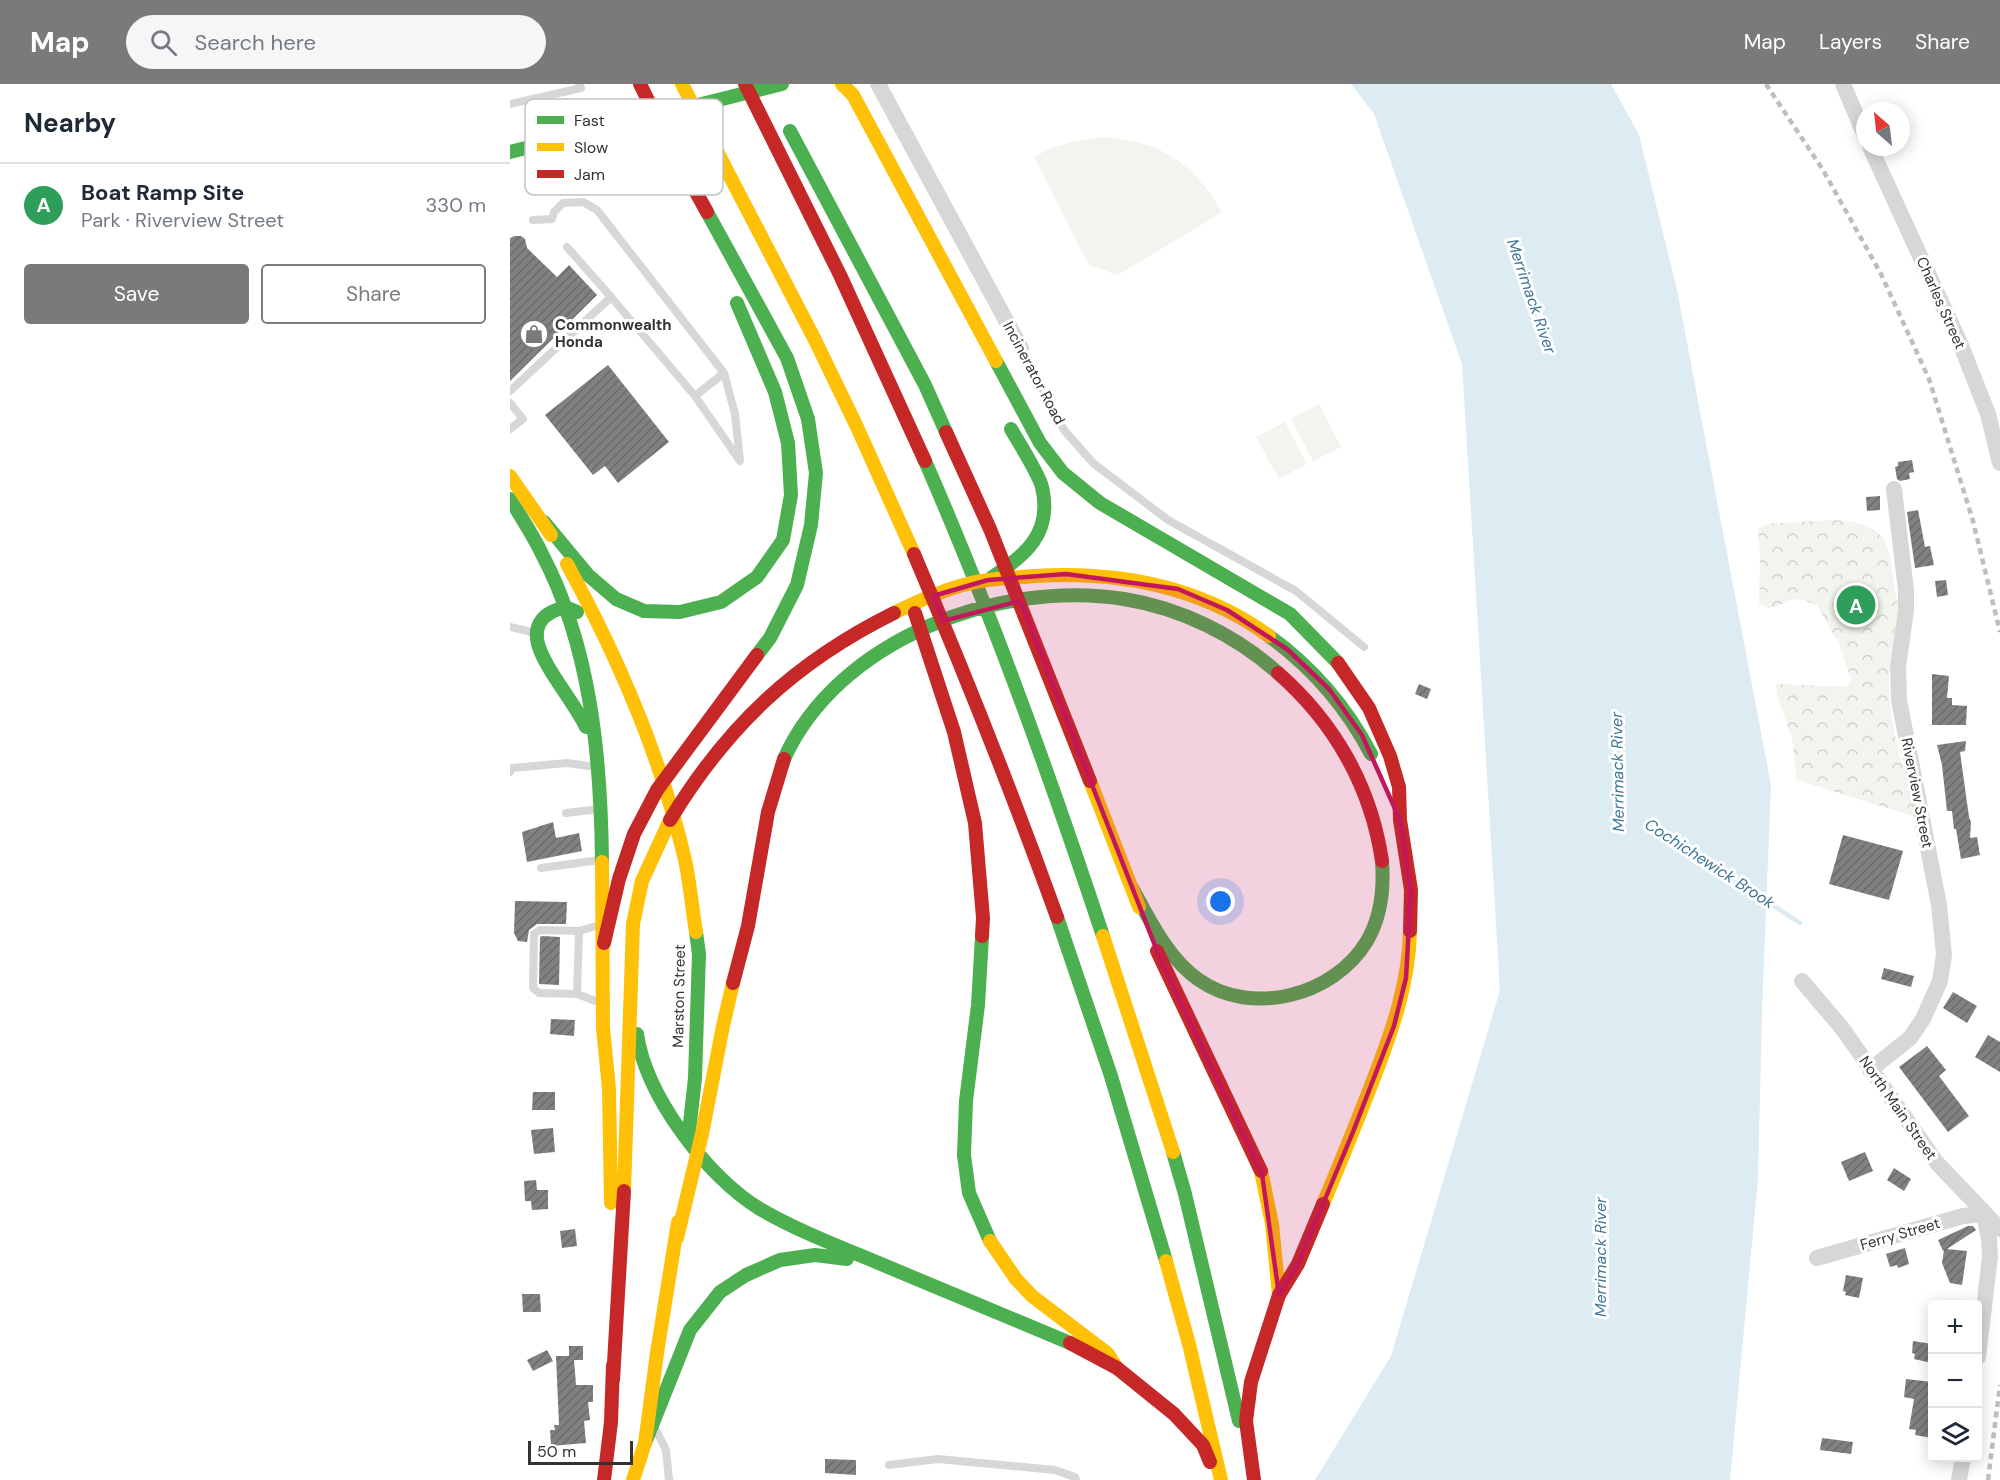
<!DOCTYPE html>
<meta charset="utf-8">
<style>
:root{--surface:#fff;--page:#f6f6f7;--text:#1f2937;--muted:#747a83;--line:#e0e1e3;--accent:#7a7a7a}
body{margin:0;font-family:"DM Sans",sans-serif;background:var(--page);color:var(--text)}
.controls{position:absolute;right:18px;bottom:18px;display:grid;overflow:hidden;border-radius:6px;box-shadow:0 3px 15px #0003}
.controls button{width:54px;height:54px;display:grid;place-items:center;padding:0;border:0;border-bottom:2px solid var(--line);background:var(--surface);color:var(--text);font:30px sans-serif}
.compass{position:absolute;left:1346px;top:18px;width:54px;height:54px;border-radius:50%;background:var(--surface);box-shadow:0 3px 15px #0003;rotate:332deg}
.scale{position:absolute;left:18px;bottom:15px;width:105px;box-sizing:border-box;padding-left:6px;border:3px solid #333;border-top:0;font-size:16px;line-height:21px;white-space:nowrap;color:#333;-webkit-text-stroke:4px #fff;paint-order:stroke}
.you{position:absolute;left:711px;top:818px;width:21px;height:21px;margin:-15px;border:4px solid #fff;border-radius:50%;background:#1a73e8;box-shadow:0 0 0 9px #1a73e833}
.badge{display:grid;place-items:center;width:39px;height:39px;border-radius:50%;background:var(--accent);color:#fff;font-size:20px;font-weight:700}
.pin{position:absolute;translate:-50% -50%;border:3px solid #fff;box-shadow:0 2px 6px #0006}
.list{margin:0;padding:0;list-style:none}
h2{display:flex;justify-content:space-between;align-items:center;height:78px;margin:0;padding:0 24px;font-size:26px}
h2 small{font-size:20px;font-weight:400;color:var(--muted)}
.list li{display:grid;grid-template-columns:39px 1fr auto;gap:18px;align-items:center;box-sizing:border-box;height:84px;padding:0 24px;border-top:2px solid var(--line)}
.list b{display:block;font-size:22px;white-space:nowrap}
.list p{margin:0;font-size:20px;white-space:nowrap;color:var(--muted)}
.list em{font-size:20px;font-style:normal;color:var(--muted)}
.actions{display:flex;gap:12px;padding:18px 24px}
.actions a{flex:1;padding:14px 0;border:2px solid var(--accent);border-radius:6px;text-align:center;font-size:21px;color:var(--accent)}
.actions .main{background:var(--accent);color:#fff}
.icon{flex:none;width:33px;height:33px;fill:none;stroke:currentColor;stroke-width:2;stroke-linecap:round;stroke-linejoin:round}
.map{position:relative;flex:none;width:1490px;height:1396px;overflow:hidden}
header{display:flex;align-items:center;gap:36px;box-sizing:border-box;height:84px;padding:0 30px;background:var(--accent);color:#fff}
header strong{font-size:28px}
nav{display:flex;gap:33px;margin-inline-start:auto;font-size:21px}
.search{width:420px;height:54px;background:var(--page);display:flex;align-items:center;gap:15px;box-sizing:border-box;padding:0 21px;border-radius:33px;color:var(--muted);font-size:22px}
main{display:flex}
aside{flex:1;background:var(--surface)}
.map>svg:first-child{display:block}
.park{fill:url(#park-crowns)}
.pitch{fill:#f1f5ed}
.water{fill:#ddebf3}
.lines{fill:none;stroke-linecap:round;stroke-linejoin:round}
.stream{stroke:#ddebf3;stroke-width:4.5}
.building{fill:url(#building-hatch)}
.lane{stroke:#d7d7d7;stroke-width:8}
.street{stroke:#d7d7d7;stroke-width:16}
.fast{stroke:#4caf50;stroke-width:14}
.slow{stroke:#ffc107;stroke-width:14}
.jam{stroke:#c62828;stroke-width:14}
.rail{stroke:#bebebe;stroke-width:4.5;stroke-dasharray:6 4.5;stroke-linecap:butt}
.marked{fill:#c2185b;fill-opacity:0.2;stroke:#c2185b;stroke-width:4.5;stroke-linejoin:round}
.labels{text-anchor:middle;stroke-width:6;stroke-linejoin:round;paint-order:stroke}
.street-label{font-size:15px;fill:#333;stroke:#fff}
.poi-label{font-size:15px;font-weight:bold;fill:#333;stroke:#fff;text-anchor:start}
.water-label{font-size:16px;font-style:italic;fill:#3f7597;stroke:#fff}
.key{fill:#fff;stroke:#c2c2c2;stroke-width:1.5}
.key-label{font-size:16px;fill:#333}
</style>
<header>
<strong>Map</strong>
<div class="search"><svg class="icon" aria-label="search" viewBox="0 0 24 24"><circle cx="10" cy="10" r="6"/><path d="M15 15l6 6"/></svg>Search here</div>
<nav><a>Map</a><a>Layers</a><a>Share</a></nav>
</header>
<main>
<aside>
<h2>Nearby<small></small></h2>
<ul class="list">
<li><span class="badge" style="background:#2e9e5b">A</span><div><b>Boat Ramp Site</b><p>Park · Riverview Street</p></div><em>330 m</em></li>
</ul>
<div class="actions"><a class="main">Save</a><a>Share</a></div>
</aside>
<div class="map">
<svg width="1490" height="1396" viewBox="0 0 1490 1396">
<defs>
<pattern id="park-crowns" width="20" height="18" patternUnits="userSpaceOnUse" patternTransform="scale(1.5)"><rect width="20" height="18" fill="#f1f5ed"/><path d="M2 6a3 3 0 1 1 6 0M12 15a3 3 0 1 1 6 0" fill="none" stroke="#cfd2cc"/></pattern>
<pattern id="building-hatch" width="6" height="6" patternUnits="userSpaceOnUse" patternTransform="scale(1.5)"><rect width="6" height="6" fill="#818181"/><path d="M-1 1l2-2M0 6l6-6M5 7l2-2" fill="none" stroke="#6a6a6a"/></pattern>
</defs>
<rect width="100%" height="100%" fill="#fff"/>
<path class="park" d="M 1323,436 C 1368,439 1379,449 1383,494 C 1384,506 1389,517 1388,530 C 1386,556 1377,581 1379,607 C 1381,649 1396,692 1406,733 L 1287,696 L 1282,654 L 1267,611 L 1266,600 L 1336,603 L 1341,595 L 1329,560 L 1307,521 C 1301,520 1295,515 1288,515 C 1271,515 1267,531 1249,520 L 1250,471 L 1248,445 L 1257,440 Z"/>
<path class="pitch" d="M 595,53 C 653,59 681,77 712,128 L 608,191 L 579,181 L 524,73 C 548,60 567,56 595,53 Z
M 809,320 L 831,363 L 803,377 L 781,335 Z
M 775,338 L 797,380 L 769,395 L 746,353 Z"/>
<path class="water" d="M 841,0 L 1101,0 L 1129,51 L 1167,206 L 1261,701 L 1252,927 L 1248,1094 L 1220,1396 L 805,1396 L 881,1272 L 990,906 L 952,280 L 864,30 Z"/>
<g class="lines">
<path class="stream" d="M 1252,814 L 1290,839"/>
</g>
<path class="building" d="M 5,152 L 11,152 L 15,155 L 17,164 L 47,193 L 59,181 L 87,211 L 0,297 L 0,154 Z
M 98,281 L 159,358 L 108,399 L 95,382 L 83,391 L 35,331 Z
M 1402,376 L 1404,388 L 1399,389 L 1400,395 L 1390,397 L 1387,395 L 1385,383 L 1388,382 L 1388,378 Z
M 1370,412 L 1370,426 L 1357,427 L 1356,413 Z
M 1408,426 L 1415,463 L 1420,462 L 1424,481 L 1405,484 L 1397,428 Z
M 1436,496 L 1438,511 L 1427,513 L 1425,497 Z
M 1422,590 L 1439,592 L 1437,614 L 1442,614 L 1442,621 L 1457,622 L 1456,641 L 1422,641 Z
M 909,600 L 921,605 L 917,615 L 905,610 Z
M 1456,657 L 1455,667 L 1450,668 L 1459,733 L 1461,738 L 1460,754 L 1467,753 L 1470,771 L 1451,775 L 1446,745 L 1444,745 L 1442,727 L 1437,727 L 1432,681 L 1427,661 Z
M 43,738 L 46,754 L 69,749 L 72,767 L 17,778 L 12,748 Z
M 1333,751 L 1393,767 L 1379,816 L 1319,800 Z
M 5,817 L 57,818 L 56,840 L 27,840 L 19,846 L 17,858 L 8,857 L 4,849 Z
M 32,852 L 50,853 L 49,901 L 29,900 L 30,853 Z
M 1374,884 L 1404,892 L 1401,903 L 1371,895 Z
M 1443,908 L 1467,922 L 1457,939 L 1433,924 Z
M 41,935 L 65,936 L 64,952 L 40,950 Z
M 1478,951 L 1490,958 L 1490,988 L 1465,973 Z
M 1417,962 L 1436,986 L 1429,992 L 1459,1032 L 1438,1048 L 1389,983 Z
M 23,1008 L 45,1008 L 45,1026 L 22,1026 Z
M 43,1044 L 45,1068 L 24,1070 L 21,1046 Z
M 1355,1068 L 1363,1087 L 1339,1097 L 1331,1078 Z
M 1384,1084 L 1401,1095 L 1394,1107 L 1377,1096 Z
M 26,1096 L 27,1106 L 38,1106 L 38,1125 L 22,1126 L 21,1117 L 15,1117 L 14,1097 Z
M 1458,1142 L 1463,1142 L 1466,1146 L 1437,1165 L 1457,1167 L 1452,1201 L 1440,1199 L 1432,1179 L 1434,1166 L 1433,1167 L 1428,1156 Z
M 65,1145 L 67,1162 L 52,1164 L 50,1147 Z
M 1395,1164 L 1399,1180 L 1388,1184 L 1387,1181 L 1380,1183 L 1376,1170 Z
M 1336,1191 L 1353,1194 L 1349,1214 L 1335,1211 L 1336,1208 L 1333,1207 Z
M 12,1210 L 30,1210 L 31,1228 L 13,1228 Z
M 1403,1257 L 1422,1260 L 1422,1279 L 1404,1275 L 1405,1270 L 1402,1269 Z
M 59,1262 L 73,1262 L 73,1276 L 64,1276 L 66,1301 L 83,1301 L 83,1318 L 78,1318 L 80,1336 L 74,1337 L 76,1359 L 41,1362 L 40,1346 L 45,1346 L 44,1341 L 49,1341 L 46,1272 L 59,1272 Z
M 37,1266 L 43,1277 L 23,1287 L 17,1276 Z
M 1396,1295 L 1422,1298 L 1422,1354 L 1405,1351 L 1406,1346 L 1399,1345 L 1404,1315 L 1394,1313 Z
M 1312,1354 L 1343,1358 L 1341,1370 L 1310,1366 Z
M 315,1375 L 346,1376 L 346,1391 L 315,1389 Z"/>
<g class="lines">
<path class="lane" d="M 0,20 L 71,4 L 69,0
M 57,163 L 101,213
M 511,264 L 554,346 L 583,379 L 658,436 L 786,507 L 854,563
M 0,307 L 101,213 L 185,312 L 230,377 L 225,330 L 214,289 L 87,126 L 73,118 L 53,119 L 44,128 L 42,135 L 23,136
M 185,312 L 214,289
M 0,319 L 13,335 L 0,345
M 0,543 L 26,549
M 0,688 L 2,684 L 57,679 L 86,683
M 56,729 L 89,725
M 31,784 L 90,776
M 90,841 L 69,847 L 67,910 L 91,919
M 67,910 L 29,909 L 23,904 L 24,850 L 30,846 L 69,847
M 147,1348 L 156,1366 L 159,1396
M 379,1381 L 428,1375 L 545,1386 L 565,1393 L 566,1396"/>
<path class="street" d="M 368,0 L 511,264
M 1333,0 L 1355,52
M 1360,63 L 1450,259 L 1478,330 L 1490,379
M 1292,897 L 1332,944 L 1427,1079 L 1490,1145
M 1360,986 L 1400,954 L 1413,935 L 1430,897 L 1434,871 L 1429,821 L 1389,616 L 1388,583 L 1396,527 L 1396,506 L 1384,405
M 1307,1174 L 1453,1132 L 1474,1130
M 1468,1273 L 1480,1173 L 1479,1155 L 1474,1130
M 1449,1396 L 1453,1374"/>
<path class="fast" d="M 280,47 L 415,301 L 436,348
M 0,68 L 272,0
M 197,128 L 277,274 L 298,335 L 306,389 L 301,441 L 287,501 L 260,554 L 247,571
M 486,277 L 530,359 L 553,389 L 590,419 L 780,530 L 828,579
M 415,377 C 483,532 540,692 593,852
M 0,415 C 11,433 23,451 32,470 C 81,563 91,675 92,778
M 34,438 L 78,491 L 106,515 L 134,527 L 170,528 L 211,518 L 247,493 L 273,456 L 281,411 L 278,359 L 265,308 L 227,219
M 481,494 C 515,471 543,450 532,403 C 529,390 509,359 501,345
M 67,528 L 55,523 C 46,526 36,529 31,537 C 26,544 26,552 28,560 C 35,585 64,618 76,643
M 759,552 C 803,584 836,622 861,670
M 274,675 C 328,555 490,495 614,515 C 670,524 726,551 768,589
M 622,804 C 640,836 658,875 689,896 C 742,933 824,912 857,857 C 871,833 874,803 872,777
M 547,833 L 601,992 L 656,1177
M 472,852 L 468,921 L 456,1017 L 454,1071 L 459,1109 L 480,1157
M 127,950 C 136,1012 197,1093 250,1125 C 288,1147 330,1163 371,1180 C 434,1206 497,1233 560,1259
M 178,1057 L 185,994 L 189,870 L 186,848
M 663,1068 L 675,1110 L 729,1337
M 135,1359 L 180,1246 L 210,1208 L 236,1191 L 270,1176 L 305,1171 L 337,1175"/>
<path class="slow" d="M 172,0 L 305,256 L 347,343 L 404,470
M 332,0 L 343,11 L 486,277
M 0,392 L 41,451
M 57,480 C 108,573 151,673 175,776 C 180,799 182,824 186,848
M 384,529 C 408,517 435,505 461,499 C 481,494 503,494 524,492 C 608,487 690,502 759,552
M 580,697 L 629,823
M 92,778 L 93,944 L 99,1005 L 101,1119
M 593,852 L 663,1068
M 751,1087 L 762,1140 L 769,1211
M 114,1107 L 123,840 L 132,797 L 160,736
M 813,1120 C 830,1080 846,1040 862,999 C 881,950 899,901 900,847
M 167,1154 L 192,1050 L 213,942 L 223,899
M 480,1157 L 506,1195 L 522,1212 L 597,1269 L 607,1284
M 656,1177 L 679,1260 L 711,1396
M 123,1396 L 135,1359 L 147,1269 L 168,1138"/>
<path class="jam" d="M 130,0 L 160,61 L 197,128
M 235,0 L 330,191 L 415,377
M 436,348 L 480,445 L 580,697
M 404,470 C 455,590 503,711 547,833
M 405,529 L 444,648 L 465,739 L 473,834 L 472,852
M 828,579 L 859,624 L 880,672 L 889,703 L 890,736 L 901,806 L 900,847
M 768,589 C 824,638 861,702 872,777
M 160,736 C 217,642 285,578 384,529
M 94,859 L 109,795 L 124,750 L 147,706 L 247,571
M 647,867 L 751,1087
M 223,899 L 238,842 L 258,728 L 274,675
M 560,1259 L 607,1284 L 664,1330 L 693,1361 L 700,1378
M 103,1296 L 114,1107
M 94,1396 L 101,1338 L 103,1281
M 744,1396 L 736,1337 L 741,1298 L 769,1211 L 788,1180 L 813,1120"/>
<path class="rail" d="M 1256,0 L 1313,86 L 1371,190 L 1419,295 L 1463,437 L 1490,548
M 1478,1396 L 1490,1301"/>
</g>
<path class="marked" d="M 556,490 L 668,505 L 717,526 L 777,565 L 819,605 L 852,651 L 890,736 L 901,806 L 896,894 L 884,942 L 843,1048 L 788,1180 L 769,1211 L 752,1090 L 651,877 L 510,517 L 433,537 L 423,512 L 478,496 Z"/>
<defs>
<g id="shop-ring" transform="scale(1.5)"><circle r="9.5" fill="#fff" stroke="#7a7a7a" stroke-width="1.5"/><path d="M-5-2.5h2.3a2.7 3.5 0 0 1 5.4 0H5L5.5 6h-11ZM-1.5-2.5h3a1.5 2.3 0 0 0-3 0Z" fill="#7a7a7a"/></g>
</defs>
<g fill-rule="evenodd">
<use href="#shop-ring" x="24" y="250"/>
</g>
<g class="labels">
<g class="street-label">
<text transform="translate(1431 219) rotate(66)" y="5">Charles Street</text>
<text transform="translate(524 289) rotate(62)" y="5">Incinerator Road</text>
<text transform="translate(1407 709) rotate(79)" y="5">Riverview Street</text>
<text transform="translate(169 912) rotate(-89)" y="5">Marston Street</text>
<text transform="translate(1388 1024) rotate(55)" y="5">North Main Street</text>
<text transform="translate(1390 1150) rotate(-16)" y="5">Ferry Street</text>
</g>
<g class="poi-label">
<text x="45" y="246">Commonwealth<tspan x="45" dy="17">Honda</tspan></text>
</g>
<g class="water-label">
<text transform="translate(1022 212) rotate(71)" y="6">Merrimack River</text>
<text transform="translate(1107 688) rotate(-91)" y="6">Merrimack River</text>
<text transform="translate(1200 779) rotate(33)" y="6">Cochichewick Brook</text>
<text transform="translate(1090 1173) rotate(-90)" y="6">Merrimack River</text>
</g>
</g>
<rect x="15" y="15" width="198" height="96" rx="9" class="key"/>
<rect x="27" y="32" width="27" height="8" fill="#4caf50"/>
<rect x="27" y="59" width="27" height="8" fill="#ffc107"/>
<rect x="27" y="86" width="27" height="8" fill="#c62828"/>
<g class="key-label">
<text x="64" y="42">Fast</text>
<text x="64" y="69">Slow</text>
<text x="64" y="96">Jam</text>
</g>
</svg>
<div class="controls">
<button>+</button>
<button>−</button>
<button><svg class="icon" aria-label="layers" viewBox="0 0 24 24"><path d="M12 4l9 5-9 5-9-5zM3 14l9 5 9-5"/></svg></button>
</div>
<svg class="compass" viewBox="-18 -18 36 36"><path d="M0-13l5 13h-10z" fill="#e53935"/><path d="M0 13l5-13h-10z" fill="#747a83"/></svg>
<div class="scale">50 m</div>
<div class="you"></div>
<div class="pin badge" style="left:1346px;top:521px;background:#2e9e5b">A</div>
</div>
</main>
